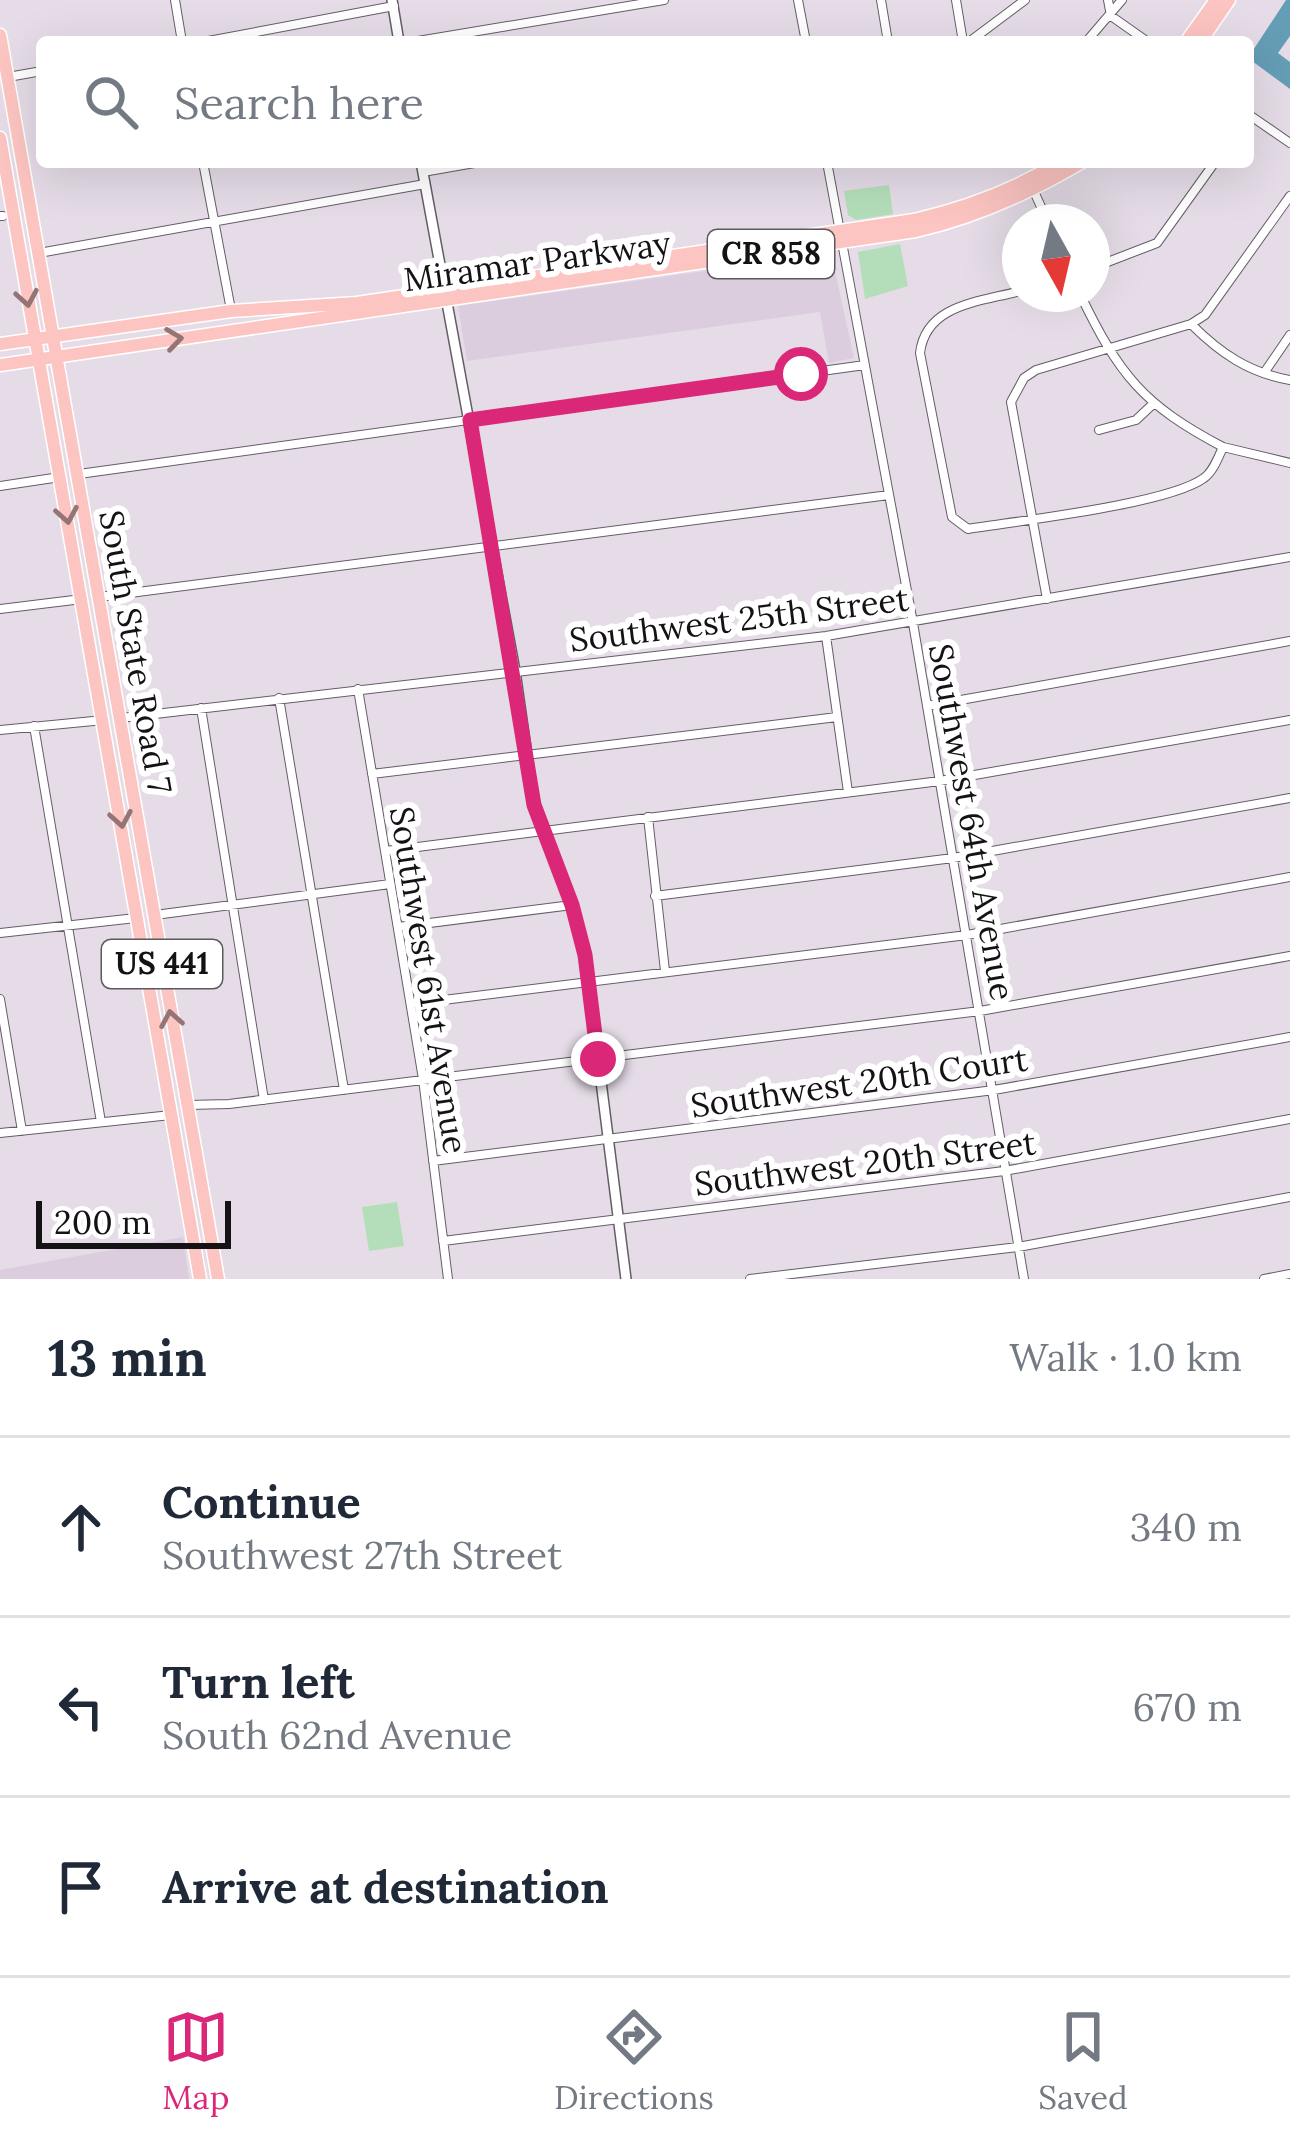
<!DOCTYPE html>
<meta charset="utf-8">
<style>
:root{--surface:#fff;--page:#f6f6f7;--text:#1f2937;--muted:#747a83;--line:#e0e1e3;--accent:#db2777}
body{margin:0;font-family:Lora,serif;background:var(--page);color:var(--text)}
.compass{position:absolute;left:1002px;top:204px;width:108px;height:108px;border-radius:50%;background:var(--surface);box-shadow:0 12px 48px #0002;rotate:172deg}
.scale{position:absolute;left:36px;bottom:30px;width:195px;box-sizing:border-box;padding-left:12px;border:6px solid #151216;border-top:0;font-size:33px;line-height:42px;white-space:nowrap;color:#151216;-webkit-text-stroke:9px #fff;paint-order:stroke}
.stop{position:absolute;width:36px;height:36px;margin:-27px;border:9px solid #db2777;border-radius:50%;background:#fff}
.stop.end{background:#db2777;border-color:#fff;box-shadow:0 3px 12px #0008}
.list{margin:0;padding:0;list-style:none}
h2{display:flex;justify-content:space-between;align-items:center;height:156px;margin:0;padding:0 48px;font-size:51px}
h2 small{font-size:39px;font-weight:400;color:var(--muted)}
.list li{display:grid;grid-template-columns:78px 1fr auto;gap:36px;align-items:center;box-sizing:border-box;height:180px;padding:0 48px;border-top:3px solid var(--line)}
.list b{display:block;font-size:45px;white-space:nowrap}
.list p{margin:0;font-size:39px;white-space:nowrap;color:var(--muted)}
.list em{font-size:39px;font-style:normal;color:var(--muted)}
.icon{flex:none;width:66px;height:66px;fill:none;stroke:currentColor;stroke-width:2;stroke-linecap:round;stroke-linejoin:round}
.map{position:relative;flex:none;width:1290px;height:1279px;overflow:hidden}
.search{position:absolute;background:var(--surface);box-shadow:0 12px 48px #0002;left:36px;right:36px;top:36px;height:132px;display:flex;align-items:center;gap:30px;box-sizing:border-box;padding:0 42px;border-radius:12px;color:var(--muted);font-size:45px}
.sheet{height:696px;background:var(--surface)}
nav{display:flex;justify-content:space-around;align-items:center;box-sizing:border-box;height:168px;border-top:3px solid var(--line);background:var(--surface);font-size:33px;color:var(--muted)}
nav a{display:grid;justify-items:center;gap:6px}
nav .on{color:var(--accent)}
.map>svg:first-child{display:block}
.built{fill:#dbcdde}
.green{fill:#b4deba}
.water{fill:#649eb6}
.lines{fill:none;stroke-linecap:round;stroke-linejoin:round}
.minor-casing{stroke:#645d66;stroke-width:10}
.tertiary-casing{stroke:#645d66;stroke-width:12}
.primary-casing{stroke:#fff;stroke-width:15}
.minor{stroke:#fff;stroke-width:8}
.tertiary{stroke:#fff;stroke-width:9}
.primary{stroke:#fdc5c2;stroke-width:12}
.oneway{stroke:#957475}
.route{stroke:#db2777;stroke-width:15}
.labels{text-anchor:middle;stroke-width:12;stroke-linejoin:round;paint-order:stroke}
.shield{fill:#fff;stroke:#5b595c;stroke-width:3}
.shield-label{font-size:30px;font-weight:bold;fill:#151216}
.street-label{font-size:33px;fill:#151216;stroke:#fff}
</style>
<div class="map">
<svg width="1290" height="1279" viewBox="0 0 1290 1279">
<rect width="100%" height="100%" fill="#e5dce7"/>
<path class="built" d="M 831,253 L 854,358 L 829,363 L 820,312 L 467,361 L 458,306 Z
M 183,1237 L 189,1279 L 0,1279 L 0,1270 Z"/>
<path class="green" d="M 889,185 L 893,214 L 856,220 L 848,215 L 844,191 Z
M 900,244 L 908,286 L 865,299 L 858,252 Z
M 397,1202 L 404,1246 L 369,1251 L 362,1207 Z"/>
<path class="water" d="M 1286,0 L 1290,0 L 1290,36 L 1278,53 L 1290,62 L 1290,89 L 1248,58 Z"/>
<g class="lines">
<g class="minor-casing">
<path id="minor" d="M 175,0 L 182,42
M 798,0 L 806,42
M 881,0 L 888,42
M 956,0 L 963,42
M 1108,0 L 1111,16 L 1148,42
M 203,42 L 394,6
M 412,42 L 664,0
M 969,42 L 1025,0
M 1086,42 L 1122,0
M 8,77 L 42,71
M 1248,114 L 1290,143
M 203,162 L 231,310
M 827,162 L 913,623 L 1024,1279
M 423,172 L 480,162
M 1031,185 L 1048,222
M 0,216 L 3,216
M 39,253 L 425,184
M 1092,268 L 1157,243 L 1215,162
M 1020,291 C 980,302 926,304 920,353 L 952,517 L 968,529 C 1017,521 1169,504 1204,478 C 1213,472 1218,458 1223,447 L 1290,463
M 1080,294 C 1119,375 1143,405 1223,447
M 1191,324 C 1220,353 1249,373 1290,380
M 1264,373 L 1290,335
M 1099,430 L 1136,420 L 1153,404
M 79,474 L 865,365
M 0,486 L 60,477
M 99,597 L 889,495
M 1047,599 L 1011,402 L 1024,378 L 1036,370 L 1191,324 L 1205,315 L 1290,196
M 0,609 L 82,599
M 826,636 L 848,792
M 358,689 L 423,1079 L 448,1279
M 279,698 L 344,1090
M 927,706 L 1290,641
M 201,708 L 264,1100
M 121,718 L 826,636 L 1290,557
M 34,726 L 101,1122
M 0,730 L 104,720
M 372,774 L 837,717
M 648,817 L 665,971
M 386,851 L 940,781 L 1290,720
M 655,896 L 953,858 L 1290,798
M 155,915 L 390,884
M 398,927 L 572,905
M 0,933 L 136,918
M 0,999 L 22,1131
M 411,1004 L 967,935 L 1290,877
M 188,1105 L 229,1104 L 980,1011 L 1290,956
M 0,1133 L 171,1115
M 433,1161 L 994,1090 L 1290,1037
M 443,1241 L 1004,1171 L 1290,1119
M 750,1279 L 1018,1247 L 1290,1197
M 1264,1279 L 1290,1274"/>
</g>
<g class="tertiary-casing">
<path id="tertiary" d="M 392,0 L 399,42
M 421,162 L 515,671 L 534,804 L 572,905 L 585,955 L 626,1279"/>
</g>
<g class="primary-casing">
<path id="primary" d="M 0,35 L 218,1279
M 1186,42 L 1216,0
M 1200,42 L 1229,0
M 0,138 L 200,1279
M 0,344 L 231,311 L 357,303 L 914,220 C 966,208 1014,190 1060,162
M 0,365 L 916,231 C 976,217 1028,194 1082,162"/>
</g>
<use href="#minor" class="minor"/>
<use href="#tertiary" class="tertiary"/>
<use href="#primary" class="primary"/>
</g>
<defs><path id="oneway-chevron" d="M-2-3.5L2.5 0L-2 3.5" fill="none" stroke-width="1.6" stroke-linecap="round" stroke-linejoin="round" transform="scale(3)"/></defs>
<g class="oneway">
<use href="#oneway-chevron" transform="translate(27 298) rotate(80)"/>
<use href="#oneway-chevron" transform="translate(174 339) rotate(-8)"/>
<use href="#oneway-chevron" transform="translate(67 515) rotate(80)"/>
<use href="#oneway-chevron" transform="translate(121 819) rotate(80)"/>
<use href="#oneway-chevron" transform="translate(171 1019) rotate(-100)"/>
</g>
<g class="lines">
<path class="route" d="M 598,1059 L 585,955 L 572,905 L 534,805 L 470,420 L 801,374"/>
</g>
<g class="labels">
<g class="shield">
<rect x="708" y="230" width="126" height="48" rx="9"/>
<rect x="102" y="940" width="120" height="48" rx="9"/>
</g>
<g class="shield-label">
<text x="771" y="264">CR 858</text>
<text x="162" y="974">US 441</text>
</g>
<g class="street-label">
<text transform="translate(537 261) rotate(-8)" y="12">Miramar Parkway</text>
<text transform="translate(739 619) rotate(-7)" y="12">Southwest 25th Street</text>
<text transform="translate(136 652) rotate(80)" y="12">South State Road 7</text>
<text transform="translate(972 822) rotate(80)" y="12">Southwest 64th Avenue</text>
<text transform="translate(429 980) rotate(81)" y="12">Southwest 61st Avenue</text>
<text transform="translate(859 1082) rotate(-8)" y="12">Southwest 20th Court</text>
<text transform="translate(865 1163) rotate(-7)" y="12">Southwest 20th Street</text>
</g>
</g>
</svg>
<svg class="compass" viewBox="-18 -18 36 36"><path d="M0-13l5 13h-10z" fill="#e53935"/><path d="M0 13l5-13h-10z" fill="#747a83"/></svg>
<div class="scale">200 m</div>
<div class="stop" style="left:801px;top:374px"></div>
<div class="stop end" style="left:598px;top:1059px"></div>
<div class="search"><svg class="icon" aria-label="search" viewBox="0 0 24 24"><circle cx="10" cy="10" r="6"/><path d="M15 15l6 6"/></svg>Search here</div>
</div>
<section class="sheet">
<h2>13 min<small>Walk · 1.0 km</small></h2>
<ul class="list">
<li><svg class="icon" aria-label="ahead" viewBox="0 0 24 24"><path d="M12 20V5M6 11l6-6 6 6"/></svg><div><b>Continue</b><p>Southwest 27th Street</p></div><em>340 m</em></li>
<li><svg class="icon" aria-label="left" viewBox="0 0 24 24"><path d="M17 20v-9H6M10 6l-5 5 5 5"/></svg><div><b>Turn left</b><p>South 62nd Avenue</p></div><em>670 m</em></li>
<li><svg class="icon" aria-label="arrive" viewBox="0 0 24 24"><path d="M6 21V4h12l-3 4 3 4H6"/></svg><div><b>Arrive at destination</b></div></li>
</ul>
</section>
<nav>
<a class="on"><svg class="icon" aria-label="map" viewBox="0 0 24 24"><path d="M3 6l6-2 6 2 6-2v14l-6 2-6-2-6 2zM9 4v14M15 6v14"/></svg>Map</a>
<a><svg class="icon" aria-label="directions" viewBox="0 0 24 24"><path d="M12 3l9 9-9 9-9-9zM9 14v-3h6M13 9l2 2-2 2"/></svg>Directions</a>
<a><svg class="icon" aria-label="saved" viewBox="0 0 24 24"><path d="M7 4h10v16l-5-4-5 4z"/></svg>Saved</a>
</nav>
